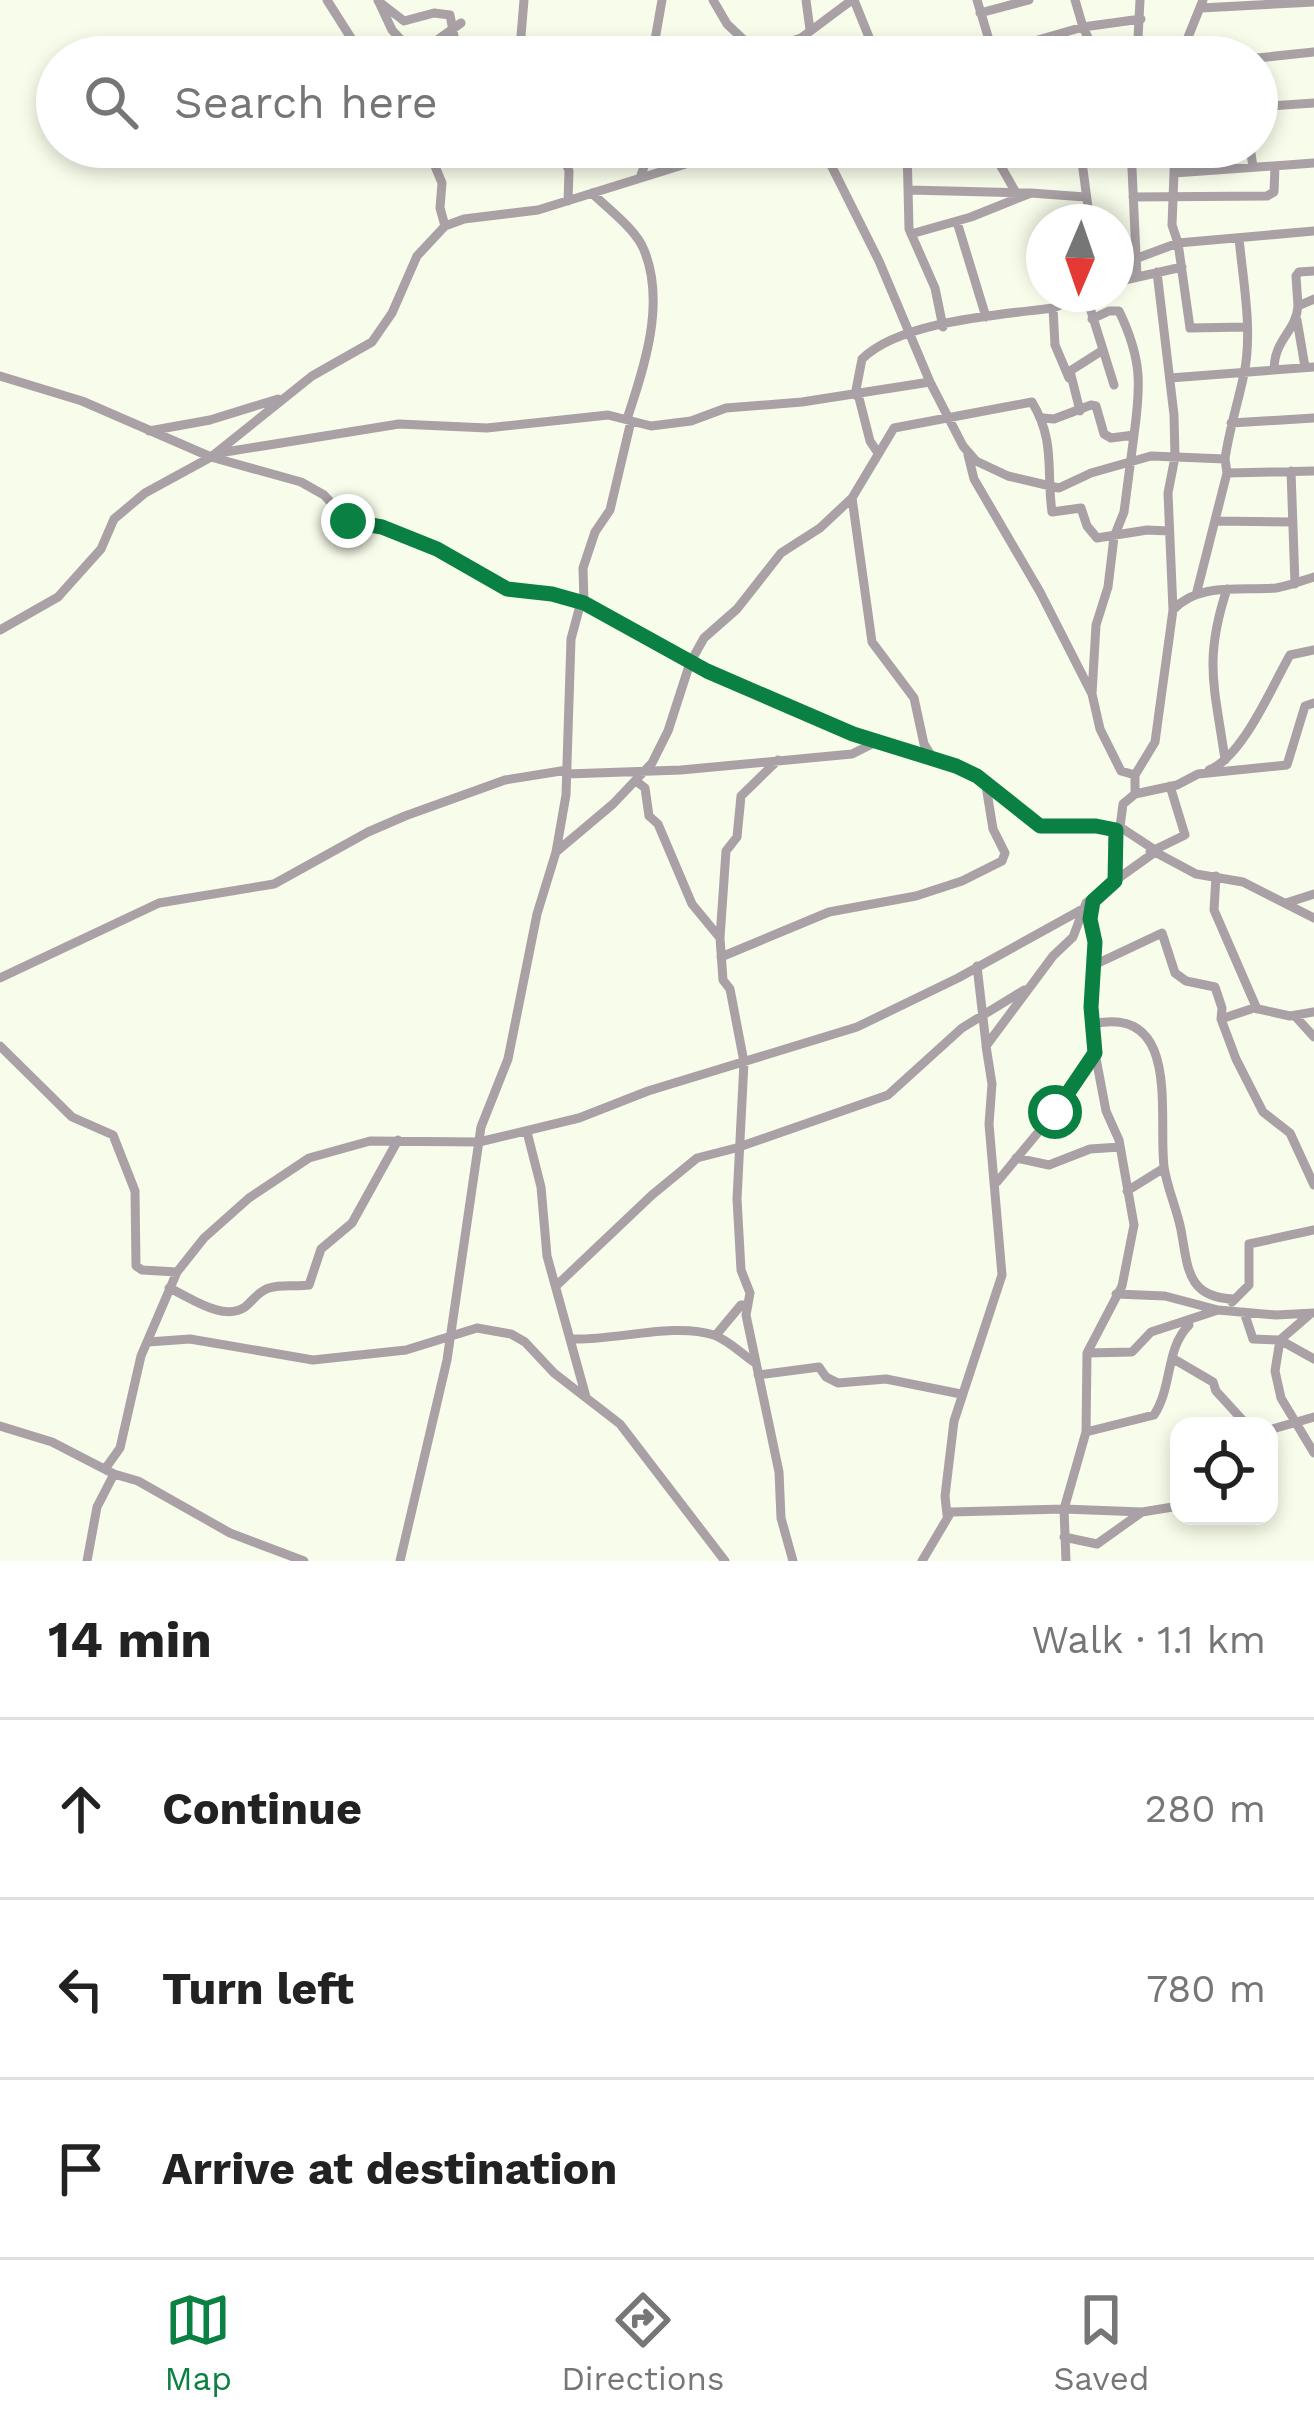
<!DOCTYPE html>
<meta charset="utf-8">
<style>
:root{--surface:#fff;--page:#f6f6f6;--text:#222;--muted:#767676;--line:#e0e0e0;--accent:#0b8043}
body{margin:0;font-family:"Work Sans",sans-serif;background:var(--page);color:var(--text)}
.controls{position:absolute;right:36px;bottom:36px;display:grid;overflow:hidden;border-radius:24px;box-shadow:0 6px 18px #0003}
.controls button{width:108px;height:108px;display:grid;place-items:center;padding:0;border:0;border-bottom:3px solid var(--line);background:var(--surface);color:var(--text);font:60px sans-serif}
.compass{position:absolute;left:1026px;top:204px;width:108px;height:108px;border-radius:50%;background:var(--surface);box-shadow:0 6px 18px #0003;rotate:182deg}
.stop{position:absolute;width:36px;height:36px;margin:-27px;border:9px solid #0b8043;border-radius:50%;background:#fff}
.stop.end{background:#0b8043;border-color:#fff;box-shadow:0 3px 12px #0008}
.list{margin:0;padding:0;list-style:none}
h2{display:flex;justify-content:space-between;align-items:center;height:156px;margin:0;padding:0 48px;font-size:51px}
h2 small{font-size:39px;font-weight:400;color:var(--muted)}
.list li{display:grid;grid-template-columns:78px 1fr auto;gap:36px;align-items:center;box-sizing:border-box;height:180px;padding:0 48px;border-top:3px solid var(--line)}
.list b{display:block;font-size:45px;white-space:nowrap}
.list em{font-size:39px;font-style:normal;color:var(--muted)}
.icon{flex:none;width:66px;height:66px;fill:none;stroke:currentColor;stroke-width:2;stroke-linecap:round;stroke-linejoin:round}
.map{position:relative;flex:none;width:1314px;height:1561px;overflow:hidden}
.search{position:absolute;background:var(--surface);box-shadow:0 6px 18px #0003;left:36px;right:36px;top:36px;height:132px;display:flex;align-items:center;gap:30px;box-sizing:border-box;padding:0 42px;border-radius:66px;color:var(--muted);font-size:45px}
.sheet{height:696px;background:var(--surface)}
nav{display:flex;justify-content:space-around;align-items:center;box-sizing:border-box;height:168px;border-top:3px solid var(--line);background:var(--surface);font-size:33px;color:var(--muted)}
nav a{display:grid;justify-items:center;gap:6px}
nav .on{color:var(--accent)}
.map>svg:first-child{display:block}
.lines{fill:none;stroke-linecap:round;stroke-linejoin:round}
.minor{stroke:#a9a1a5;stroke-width:9}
.route{stroke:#0b8043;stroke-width:15}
</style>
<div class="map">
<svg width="1314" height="1561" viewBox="0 0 1314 1561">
<rect width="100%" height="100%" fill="#f8fcea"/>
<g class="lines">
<path class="minor" d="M 327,0 L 363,57
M 378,0 L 392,30 L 417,57
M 524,0 L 521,36 L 529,57
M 713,0 L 727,24 L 762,57
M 806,0 L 810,30
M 854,0 L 877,57
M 977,0 L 993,53 L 1083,27 L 1075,0
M 378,1 L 404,21 L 434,13 L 450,15 L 458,57
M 1201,8 L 1314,2
M 980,13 L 1029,0
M 758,52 L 801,38
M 454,57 L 436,41 L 461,23
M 652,57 L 662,0
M 789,57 L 801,38 L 852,0
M 1097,57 L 1083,27 L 1141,19
M 1137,57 L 1140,0
M 1151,57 L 1180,57 L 1203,0
M 1257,58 L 1314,52
M 1257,107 L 1314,103
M 427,147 L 442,183 L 440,208 L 445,226
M 560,147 L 569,171 L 568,201
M 822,147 L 879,261 L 930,382 L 963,446 L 976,461 L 1008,476 L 1059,488 L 1091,473 L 1151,456 L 1225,459 L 1227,473
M 907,147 L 909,229 L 935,288 L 943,327
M 990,147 L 1015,191
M 1080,147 L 1090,222
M 1131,147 L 1137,277
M 1175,147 L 1172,225 L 1178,243 L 1190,328 L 1246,327
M 1250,147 L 1253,167
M 1174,173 L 1314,163
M 640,178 L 651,147
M 909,190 L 1031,193
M 592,193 C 608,209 636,229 644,250 C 666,303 644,368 627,419
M 1133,197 L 1267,196 L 1274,192 L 1275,166
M 957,222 L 986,317
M 911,234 L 971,217 L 1031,193 L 1085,197
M 1116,266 L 1178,243 L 1314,231
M 1157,272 L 1174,415 L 1175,457 L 1168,493 L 1173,610
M 1116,282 L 1182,267
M 1086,295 L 1114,385
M 1298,306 L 1296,276 L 1299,272 L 1314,271
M 1092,319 L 1109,311 L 1119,311 C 1142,359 1141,384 1134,435
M 1297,320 L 1305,367
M 1274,370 C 1274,339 1296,332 1298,306 L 1314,299
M 0,376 L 82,401 L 211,457 L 301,482 L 324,495 L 348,521 L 382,528 L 437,549 L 507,589 L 552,594 L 584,603 L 641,632 L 690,663 L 853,734 L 977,776 L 1041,827 L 1082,825 L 1116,830 L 1116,881 L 1086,903 L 1073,937 L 1053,956 L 986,1046 L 992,1084 L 989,1124 L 1002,1275 L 954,1421 L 945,1496 L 947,1515
M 1069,378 L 1055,345 L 1053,308 L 1087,294
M 1170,378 L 1314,367
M 858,394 L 870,441 L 878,453
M 855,395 L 862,359 C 901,321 999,315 1053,308
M 1080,411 L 1070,371 L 1103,350
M 1043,418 L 1054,419 L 1091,405 L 1096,406 L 1104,434 L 1111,438 L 1134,435 L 1124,512 L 1114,537 L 1108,587 L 1096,625 L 1092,694 L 1100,729 L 1121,771 L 1135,775
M 1231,423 L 1314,418
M 149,431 L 210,420 L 278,399
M 219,453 L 399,424 L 487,428 L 608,415 L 651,426 L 691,421 L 726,408 L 802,402 L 930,382
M 968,455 L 974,479 L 1040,592 L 1092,694
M 1225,459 C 1229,430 1238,403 1244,374 C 1253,331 1243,281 1239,238
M 1291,471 L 1295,584
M 852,498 L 872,642 L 914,698 L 924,744 L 934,760
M 1216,521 L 1293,522
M 1196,595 L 1227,473 L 1314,471
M 584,603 L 583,568 L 595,532 L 610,510 L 631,421
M 0,630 L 58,597 L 101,549 L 114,519 L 145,493 L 211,457 L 312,376 L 372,342 L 392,313 L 417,256 L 445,226 L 464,219 L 538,210 L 705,158 L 725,147
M 778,760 L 741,796 L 737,837 L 726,851 L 720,938 L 723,980 L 730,989 L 744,1062 L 737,1199 L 741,1270 L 750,1293 L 746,1315 L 779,1472 L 781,1518 L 793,1561
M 1225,760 C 1215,688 1203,661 1227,589
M 1209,770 C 1243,757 1272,686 1290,655 L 1314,650
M 567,774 L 681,770 L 852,754 L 878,741
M 636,781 L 645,788 L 649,816 L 658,824 L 692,904 L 720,938
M 1135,794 L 1177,785 L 1198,774 L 1287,765 L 1305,706 L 1314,703
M 1120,827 L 1152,848
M 1116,830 L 1120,827 L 1123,804 L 1135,794 L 1135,775 L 1155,742 L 1173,610 C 1198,582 1241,591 1276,588 C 1289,586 1301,581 1314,577
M 556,852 L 566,795 L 571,639 L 581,602
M 1150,852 L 1185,835 L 1170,786
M 1216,876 L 1214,910 L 1257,1009
M 1116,880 L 1155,852 L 1196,874 L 1243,882 L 1314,918
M 1286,903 L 1314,894
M 721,957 L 829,912 L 916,896 L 962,881 L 1002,861 L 1005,853 L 993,829 L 986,786
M 977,966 L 986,1044
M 1092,966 L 1162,933 L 1175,973 L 1186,981 L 1215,987 L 1222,1008 L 1221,1019 L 1236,1059 L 1263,1112 L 1290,1133 L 1314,1185
M 0,978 L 159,903 L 274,884 L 368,832 L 405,816 L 505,780 L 567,770
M 1295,1016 L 1314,1037
M 1221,1019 L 1254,1008 L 1290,1016 L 1314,1012
M 1093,1024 C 1181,1005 1158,1114 1164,1167 C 1167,1188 1177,1209 1181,1230 C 1188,1266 1186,1298 1234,1299
M 0,1046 L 72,1117 L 113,1135 L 135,1191 L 136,1266 L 142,1270 L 177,1272
M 527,1132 L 541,1187 L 547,1256 L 586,1397
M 1016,1158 L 1049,1165 L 1090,1149 L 1120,1147
M 997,1182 L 1055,1112 L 1095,1054
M 1127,1191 L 1164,1168
M 556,1286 L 652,1195 L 697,1158 L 736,1148 L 888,1095 L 962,1028 L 1024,990
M 169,1288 C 190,1297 223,1322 245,1307 C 254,1300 257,1292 269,1288 C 281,1284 296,1287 309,1285 L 321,1249 L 352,1223 L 398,1140
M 1116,1294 L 1165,1296 L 1218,1310
M 1232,1302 L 1249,1285 L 1249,1244 L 1314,1230
M 1244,1312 L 1253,1339 L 1280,1340 L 1314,1359
M 1309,1315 L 1280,1340 L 1275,1371 L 1281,1398 L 1314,1453
M 716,1335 L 741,1305 L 748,1305
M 571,1339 C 615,1341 673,1322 714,1335 C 728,1340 742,1354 754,1362
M 148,1342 L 190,1339 L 313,1360 L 406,1350 L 477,1328 L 511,1334 L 525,1342 L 554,1373 L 620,1424 L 725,1561
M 1087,1353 L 1132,1352 L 1151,1332 L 1218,1310 L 1276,1315 L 1314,1313
M 1172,1358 L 1213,1382 L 1216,1391 L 1248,1426
M 758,1375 L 819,1367 L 826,1377 L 838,1383 L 886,1379 L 961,1394
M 0,1426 L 52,1442 L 114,1474 L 138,1481 L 230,1533 L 304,1561
M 1269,1430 L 1314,1417
M 1086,1432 L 1154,1415 C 1173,1386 1165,1349 1189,1325
M 105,1469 L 120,1448 L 141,1356 L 177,1272 L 204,1238 L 249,1198 L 309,1158 L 370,1141 L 479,1142 L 579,1118 L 648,1091 L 857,1027 L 958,978 L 1081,910
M 1064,1537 L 1097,1544 L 1142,1512
M 87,1561 L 97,1507 L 114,1474
M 400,1561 L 447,1360 L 481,1127 L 508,1059 L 537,914 L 556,852 L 613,804 L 652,763 L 668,731 L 690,663 L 704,638 L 737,609 L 781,553 L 820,528 L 852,498 L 894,428 L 1032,402 C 1056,442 1046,470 1052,512 L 1081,508 L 1087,526 L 1097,538 L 1147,530 L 1169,531
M 922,1561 L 951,1512 L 1064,1509 L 1086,1432 L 1087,1353 L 1122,1286 L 1134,1225 L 1119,1140 L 1106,1111 L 1095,1053 L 1091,1007 L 1095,942 L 1089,919 L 1093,901
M 1066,1561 L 1064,1509 L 1142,1512 L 1179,1506"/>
</g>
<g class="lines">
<path class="route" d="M 348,521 L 382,527 L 437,549 L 507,589 L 552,594 L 584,603 L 707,671 L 853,734 L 956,766 L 977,776 L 1040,826 L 1096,826 L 1116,830 L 1115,881 L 1093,901 L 1090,919 L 1095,942 L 1091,1007 L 1095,1053 L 1055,1112"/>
</g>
</svg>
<div class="controls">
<button><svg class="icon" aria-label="locate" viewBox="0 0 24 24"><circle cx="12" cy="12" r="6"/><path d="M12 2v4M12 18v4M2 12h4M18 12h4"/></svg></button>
</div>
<svg class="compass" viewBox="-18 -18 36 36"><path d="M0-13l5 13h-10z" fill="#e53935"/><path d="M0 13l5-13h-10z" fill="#767676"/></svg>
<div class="stop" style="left:1055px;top:1112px"></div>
<div class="stop end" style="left:348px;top:521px"></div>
<div class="search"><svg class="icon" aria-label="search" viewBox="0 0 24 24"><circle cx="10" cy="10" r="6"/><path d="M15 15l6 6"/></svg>Search here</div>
</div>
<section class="sheet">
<h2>14 min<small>Walk · 1.1 km</small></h2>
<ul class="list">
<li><svg class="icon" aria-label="ahead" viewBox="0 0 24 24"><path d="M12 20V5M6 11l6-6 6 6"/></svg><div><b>Continue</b></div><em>280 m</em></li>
<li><svg class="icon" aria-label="left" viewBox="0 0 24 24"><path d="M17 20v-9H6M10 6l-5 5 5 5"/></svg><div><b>Turn left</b></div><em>780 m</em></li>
<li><svg class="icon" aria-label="arrive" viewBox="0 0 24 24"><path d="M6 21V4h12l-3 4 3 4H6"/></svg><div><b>Arrive at destination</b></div></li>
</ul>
</section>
<nav>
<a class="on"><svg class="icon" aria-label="map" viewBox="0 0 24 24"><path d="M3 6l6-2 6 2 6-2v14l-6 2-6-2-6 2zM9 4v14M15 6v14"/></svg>Map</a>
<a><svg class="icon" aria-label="directions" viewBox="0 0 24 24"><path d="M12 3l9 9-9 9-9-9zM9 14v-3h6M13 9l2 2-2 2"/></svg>Directions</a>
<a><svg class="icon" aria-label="saved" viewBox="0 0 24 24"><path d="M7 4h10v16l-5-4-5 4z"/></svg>Saved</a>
</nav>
